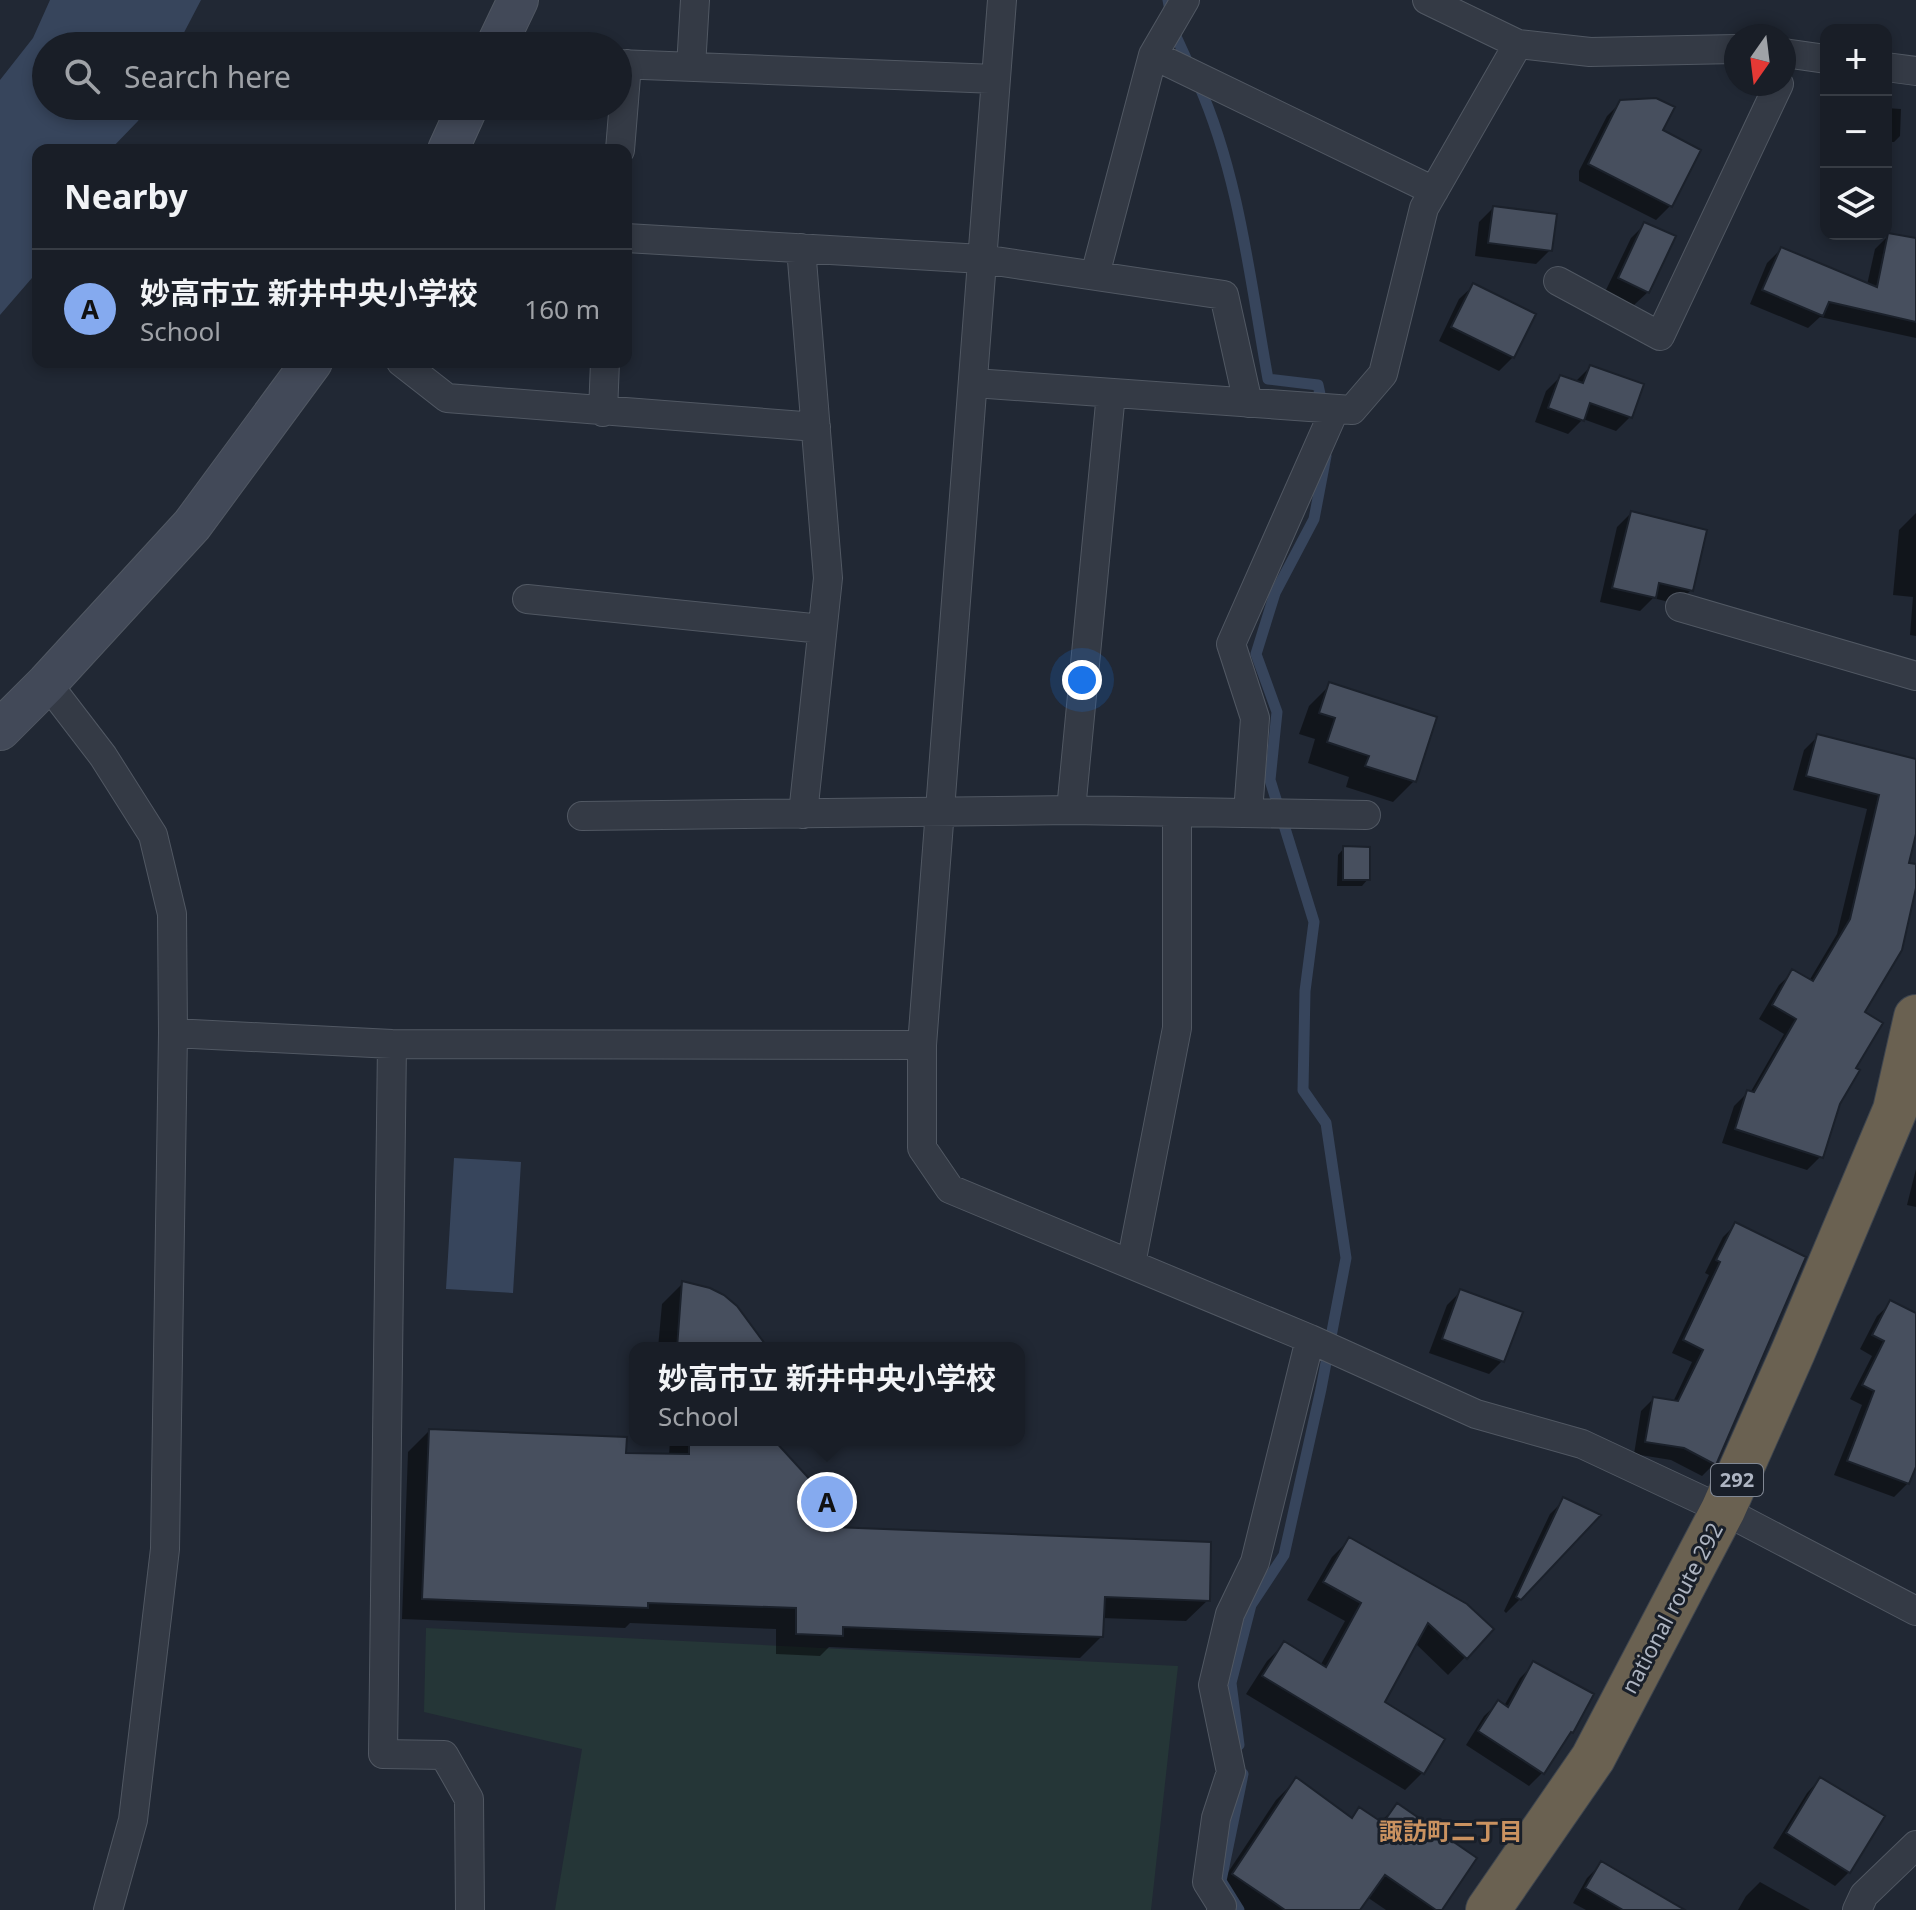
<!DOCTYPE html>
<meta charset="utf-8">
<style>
:root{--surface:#191e27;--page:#22272f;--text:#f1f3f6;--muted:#9fa2a7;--line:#373c44;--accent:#85aaef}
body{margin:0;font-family:"Noto Sans","Noto Sans JP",sans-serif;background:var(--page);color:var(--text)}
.controls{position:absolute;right:24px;top:24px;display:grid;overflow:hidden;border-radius:16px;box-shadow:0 4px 12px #0003}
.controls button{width:72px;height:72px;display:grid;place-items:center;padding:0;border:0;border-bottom:2px solid var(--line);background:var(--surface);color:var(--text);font:40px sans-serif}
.compass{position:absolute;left:1724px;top:24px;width:72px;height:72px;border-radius:50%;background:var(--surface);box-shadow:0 4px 12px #0003;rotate:194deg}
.you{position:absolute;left:1082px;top:680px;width:28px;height:28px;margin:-20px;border:6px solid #fff;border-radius:50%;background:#1a73e8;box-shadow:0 0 0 12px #1a73e833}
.badge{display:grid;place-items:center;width:52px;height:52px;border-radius:50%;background:var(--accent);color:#111;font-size:26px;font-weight:700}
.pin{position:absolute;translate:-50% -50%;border:4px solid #fff;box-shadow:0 2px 8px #0006}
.popup{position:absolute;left:629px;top:1342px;width:396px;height:104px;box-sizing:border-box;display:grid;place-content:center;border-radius:16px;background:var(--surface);filter:drop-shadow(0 2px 6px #0005);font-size:26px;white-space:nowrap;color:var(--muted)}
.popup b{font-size:30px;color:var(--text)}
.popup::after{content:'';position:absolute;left:50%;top:100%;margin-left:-16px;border:16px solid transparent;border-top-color:var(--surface)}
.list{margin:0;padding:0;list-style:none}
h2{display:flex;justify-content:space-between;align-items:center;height:104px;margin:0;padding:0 32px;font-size:34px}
h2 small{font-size:26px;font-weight:400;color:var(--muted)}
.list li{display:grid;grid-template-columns:52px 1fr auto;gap:24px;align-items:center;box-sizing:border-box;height:120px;padding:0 32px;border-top:2px solid var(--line)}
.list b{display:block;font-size:30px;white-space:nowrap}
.list p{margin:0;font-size:26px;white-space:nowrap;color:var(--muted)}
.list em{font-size:26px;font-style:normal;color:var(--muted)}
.icon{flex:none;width:44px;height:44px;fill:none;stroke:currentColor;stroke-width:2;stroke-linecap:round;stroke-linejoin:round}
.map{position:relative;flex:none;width:1916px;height:1910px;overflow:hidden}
.search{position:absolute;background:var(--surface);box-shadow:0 4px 12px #0003;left:32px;top:32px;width:600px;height:88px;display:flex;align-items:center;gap:20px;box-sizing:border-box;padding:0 28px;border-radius:44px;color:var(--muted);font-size:30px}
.panel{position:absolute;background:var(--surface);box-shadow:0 4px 12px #0003;left:32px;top:144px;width:600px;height:224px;border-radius:16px}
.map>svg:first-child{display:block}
.green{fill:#253637}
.water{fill:#37455c}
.shadow{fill:#0007}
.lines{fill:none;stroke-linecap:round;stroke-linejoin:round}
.stream{stroke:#37455c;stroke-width:11}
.building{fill:#474f5e;stroke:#1b212b;stroke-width:2}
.street-casing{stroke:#515863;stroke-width:30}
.secondary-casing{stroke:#515863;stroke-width:42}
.highway-casing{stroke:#3e454f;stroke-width:46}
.street{stroke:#343a45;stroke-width:28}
.secondary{stroke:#424958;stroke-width:40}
.highway{stroke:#6a6151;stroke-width:44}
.labels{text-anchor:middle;stroke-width:6;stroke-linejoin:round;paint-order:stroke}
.shield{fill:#191f29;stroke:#818894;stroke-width:2}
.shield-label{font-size:20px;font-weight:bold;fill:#aeb5c2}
.street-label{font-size:22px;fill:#aeb5c2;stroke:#191f29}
.neighbourhood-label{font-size:24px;font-weight:bold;fill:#ca9260;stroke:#191f29}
</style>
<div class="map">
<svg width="1916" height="1910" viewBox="0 0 1916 1910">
<rect width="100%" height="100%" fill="#212834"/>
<path class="green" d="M 426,1628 L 1178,1666 L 1151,1910 L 555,1910 L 582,1749 L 424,1712 Z"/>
<path class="water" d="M 50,0 L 201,0 L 177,46 L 46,46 L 46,106 L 146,106 L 138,121 L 110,150 L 38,150 L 38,271 L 0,315 L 0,80 L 33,38 Z
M 454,1158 L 521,1162 L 513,1293 L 446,1289 Z"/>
<path class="shadow" d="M 1621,102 L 1670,206 L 1656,220 L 1579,181 L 1579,171 L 1607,116 Z
M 1886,108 L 1901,109 L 1900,136 L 1894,142 L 1886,142 Z
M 1493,208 L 1550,250 L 1536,264 L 1475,256 L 1479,222 Z
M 1645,224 L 1648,292 L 1634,305 L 1605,292 L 1631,238 Z
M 1889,235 L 1916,240 L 1916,338 L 1820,317 L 1808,328 L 1750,304 L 1767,263 L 1781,249 L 1867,285 L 1875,249 Z
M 1473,286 L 1513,357 L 1499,371 L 1439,341 L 1459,299 Z
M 1590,367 L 1641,386 L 1630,417 L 1616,431 L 1583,419 L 1568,434 L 1535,422 L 1546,391 L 1560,377 L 1576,381 Z
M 1631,513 L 1691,590 L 1677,604 L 1653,598 L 1640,611 L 1600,602 L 1617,527 Z
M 1916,513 L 1916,636 L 1910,635 L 1913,597 L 1893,595 L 1899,530 Z
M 1330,685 L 1414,781 L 1393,802 L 1346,787 L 1349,777 L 1308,763 L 1315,739 L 1299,734 L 1309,706 Z
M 1818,736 L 1916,761 L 1916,825 L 1907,864 L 1916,866 L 1916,879 L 1862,1013 L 1854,1069 L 1838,1103 L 1821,1156 L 1807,1170 L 1722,1143 L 1734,1106 L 1748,1092 L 1750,1093 L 1784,1034 L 1759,1019 L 1779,985 L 1793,972 L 1809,981 L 1837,934 L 1867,809 L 1793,790 L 1804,750 Z
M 1344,848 L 1368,879 L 1362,886 L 1337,886 L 1338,855 Z
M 1916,1169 L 1916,1207 L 1907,1205 Z
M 1735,1225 L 1714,1464 L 1702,1476 L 1671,1460 L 1634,1454 L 1641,1411 L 1653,1399 L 1673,1402 L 1692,1362 L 1672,1353 L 1709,1275 L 1705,1273 L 1723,1237 Z
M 683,1283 L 759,1348 L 658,1348 L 662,1304 Z
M 1461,1291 L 1502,1361 L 1489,1374 L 1429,1353 L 1447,1305 Z
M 1891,1303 L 1916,1316 L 1916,1461 L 1908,1483 L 1894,1497 L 1834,1475 L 1862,1405 L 1850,1399 L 1872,1356 L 1860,1349 L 1877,1316 Z
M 429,1431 L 624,1455 L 669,1455 L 670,1440 L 772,1440 L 832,1529 L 1208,1600 L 1186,1621 L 1102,1618 L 1101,1637 L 1080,1658 L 829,1647 L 820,1656 L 776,1654 L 776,1629 L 630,1623 L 625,1628 L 402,1619 L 408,1452 Z
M 1564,1500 L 1520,1599 L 1506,1613 L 1504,1611 L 1550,1514 Z
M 1349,1540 L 1491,1630 L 1448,1675 L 1415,1643 L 1382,1703 L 1422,1773 L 1405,1790 L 1246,1694 L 1267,1661 L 1284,1644 L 1320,1666 L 1345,1621 L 1307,1600 L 1332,1557 Z
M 1534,1664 L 1542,1773 L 1529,1786 L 1466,1745 L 1484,1716 L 1498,1703 L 1504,1706 L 1520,1678 Z
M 1820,1779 L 1849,1872 L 1835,1886 L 1773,1848 L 1807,1793 Z
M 1296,1780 L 1351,1819 L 1360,1810 L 1379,1823 L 1397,1806 L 1439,1910 L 1386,1910 L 1367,1897 L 1358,1910 L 1235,1910 L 1213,1895 L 1276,1800 Z
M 1601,1864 L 1641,1910 L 1586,1910 L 1573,1903 L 1587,1878 Z
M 1760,1882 L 1810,1910 L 1738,1910 L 1746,1896 Z"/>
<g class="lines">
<path class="stream" d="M 1168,0 L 1174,32 L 1190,67
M 1198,83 C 1239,175 1250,280 1268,379 L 1318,385 L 1323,408
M 1239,1745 L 1231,1683 L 1251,1605 L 1284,1555 L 1321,1389 L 1346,1258 L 1326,1123 L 1303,1090 L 1305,991 L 1314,922 L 1270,780 L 1277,712 L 1256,654 L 1275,593 L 1314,519 L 1326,456
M 1239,1910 L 1221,1881 L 1243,1774"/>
</g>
<path class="building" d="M 1656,98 L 1675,107 L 1663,130 L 1701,150 L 1672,207 L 1588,164 L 1620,100 Z
M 1493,206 L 1557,214 L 1552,251 L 1488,243 Z
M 1644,222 L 1676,236 L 1649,293 L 1618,278 Z
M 1888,233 L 1916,238 L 1916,322 L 1829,302 L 1823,316 L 1762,290 L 1781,247 L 1877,287 Z
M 1473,283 L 1536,314 L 1514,358 L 1451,327 Z
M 1590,365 L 1644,384 L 1632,418 L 1590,403 L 1584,421 L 1548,408 L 1560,375 L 1583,383 Z
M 1631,511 L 1707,530 L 1693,591 L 1659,583 L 1656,598 L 1612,588 Z
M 1329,682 L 1437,717 L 1416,782 L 1365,766 L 1369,756 L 1327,742 L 1335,718 L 1319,713 Z
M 1817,734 L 1916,759 L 1916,834 L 1909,863 L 1916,864 L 1916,888 L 1902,950 L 1865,1012 L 1883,1023 L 1856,1068 L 1860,1070 L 1840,1104 L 1823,1158 L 1735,1129 L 1747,1090 L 1754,1092 L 1796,1019 L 1772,1005 L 1792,969 L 1813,981 L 1850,919 L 1879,795 L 1806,776 Z
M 1343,846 L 1370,847 L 1370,880 L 1343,880 Z
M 1735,1222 L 1806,1257 L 1716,1465 L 1684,1448 L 1645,1442 L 1653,1397 L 1678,1401 L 1703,1350 L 1683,1340 L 1720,1262 L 1716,1260 Z
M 682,1281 L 710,1288 L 724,1295 L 737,1306 L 768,1348 L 677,1348 Z
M 1460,1289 L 1523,1312 L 1504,1362 L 1442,1339 Z
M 1890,1300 L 1916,1313 L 1916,1467 L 1909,1484 L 1847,1461 L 1874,1391 L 1862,1385 L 1884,1341 L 1872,1335 Z
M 429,1429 L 627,1437 L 626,1453 L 689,1454 L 689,1440 L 774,1440 L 835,1507 L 834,1527 L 1211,1542 L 1210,1601 L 1105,1597 L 1103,1637 L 843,1627 L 843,1636 L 796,1634 L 796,1608 L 648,1603 L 648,1608 L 422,1599 Z
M 1563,1497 L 1601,1515 L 1521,1600 L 1516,1597 Z
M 1349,1537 L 1467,1604 L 1494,1629 L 1467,1659 L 1428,1623 L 1385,1702 L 1445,1739 L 1424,1774 L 1262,1676 L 1284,1641 L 1326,1667 L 1361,1603 L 1323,1582 Z
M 1533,1661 L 1594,1694 L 1573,1733 L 1571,1732 L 1544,1774 L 1478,1731 L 1498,1700 L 1508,1707 Z
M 1296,1777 L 1352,1818 L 1359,1807 L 1383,1823 L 1397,1803 L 1477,1858 L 1442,1910 L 1436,1910 L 1385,1875 L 1360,1910 L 1285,1910 L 1232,1874 Z
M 1820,1777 L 1885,1816 L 1850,1873 L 1786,1833 Z
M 1601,1861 L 1685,1910 L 1623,1910 L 1585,1888 Z"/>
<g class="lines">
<g class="street-casing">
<path id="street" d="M 1002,0 L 922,1045 L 922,1148 L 950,1189 L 1310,1339 L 1476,1414 L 1582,1444 L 1723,1510 L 1916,1611
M 1427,0 L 1518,44 L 1590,52 L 1736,49
M 1784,53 L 1826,59
M 1153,55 L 1185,0
M 618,64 L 996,79
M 691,67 L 695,0
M 1886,67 L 1916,71
M 620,150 L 627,64
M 626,238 L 982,259 L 1224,295 L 1248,403
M 801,248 L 828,578 L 803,814
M 1095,275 L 1153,55 L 1434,191
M 1558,281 L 1660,336 L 1779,84
M 401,362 L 447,398 L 816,427
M 974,383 L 1352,410 L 1383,374 L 1424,208 L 1518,44
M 603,412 L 605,362
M 527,599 L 822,629
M 1680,607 L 1916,676
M 47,683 L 103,756 L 153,835 L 172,914 L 173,1033 L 165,1549 L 133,1820 L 108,1910
M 1071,810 L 1111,393
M 1248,813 L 1255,718 L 1231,644 L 1335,409
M 582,816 L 1071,810 L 1366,815
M 173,1033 L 392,1044 L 922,1045
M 392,1044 L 383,1754 L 444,1755 L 469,1799 L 470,1910
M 1131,1264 L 1177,1028 L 1177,812
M 1221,1910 L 1222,1906 L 1207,1882 L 1216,1818 L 1231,1772 L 1213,1685 L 1230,1614 L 1255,1562 L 1310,1339
M 1857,1910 L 1864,1895 L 1916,1845"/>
</g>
<g class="secondary-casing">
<path id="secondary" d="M 496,46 L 518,0
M 448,150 L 468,106
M 0,730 L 47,683 L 192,525 L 312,362"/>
</g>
<g class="highway-casing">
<path id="highway" d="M 1488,1910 L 1593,1758 L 1723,1510 L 1793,1352 L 1895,1110 L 1916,1017"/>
</g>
<use href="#street" class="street"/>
<use href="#secondary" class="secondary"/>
<use href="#highway" class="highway"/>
</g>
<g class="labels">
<rect class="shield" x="1711" y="1464" width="52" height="32" rx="6"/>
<g class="shield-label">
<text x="1737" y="1487">292</text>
</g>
<g class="street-label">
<text transform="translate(1672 1608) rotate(-62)" y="8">national route 292</text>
</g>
<g class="neighbourhood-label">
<text x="1451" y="1840">諏訪町二丁目</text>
</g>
</g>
</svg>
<div class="controls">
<button>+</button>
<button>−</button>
<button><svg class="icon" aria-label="layers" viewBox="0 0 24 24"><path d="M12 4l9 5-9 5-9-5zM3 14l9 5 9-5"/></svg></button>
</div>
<svg class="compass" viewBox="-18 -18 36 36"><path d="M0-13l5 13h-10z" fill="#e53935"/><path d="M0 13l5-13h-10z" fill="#9fa2a7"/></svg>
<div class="you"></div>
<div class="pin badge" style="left:827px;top:1502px">A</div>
<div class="popup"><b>妙高市立 新井中央小学校</b>School</div>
<div class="search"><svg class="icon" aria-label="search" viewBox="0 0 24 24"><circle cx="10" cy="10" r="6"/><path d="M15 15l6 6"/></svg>Search here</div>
<section class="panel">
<h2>Nearby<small></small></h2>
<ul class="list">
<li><span class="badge">A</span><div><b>妙高市立 新井中央小学校</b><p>School</p></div><em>160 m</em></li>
</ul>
</section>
</div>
